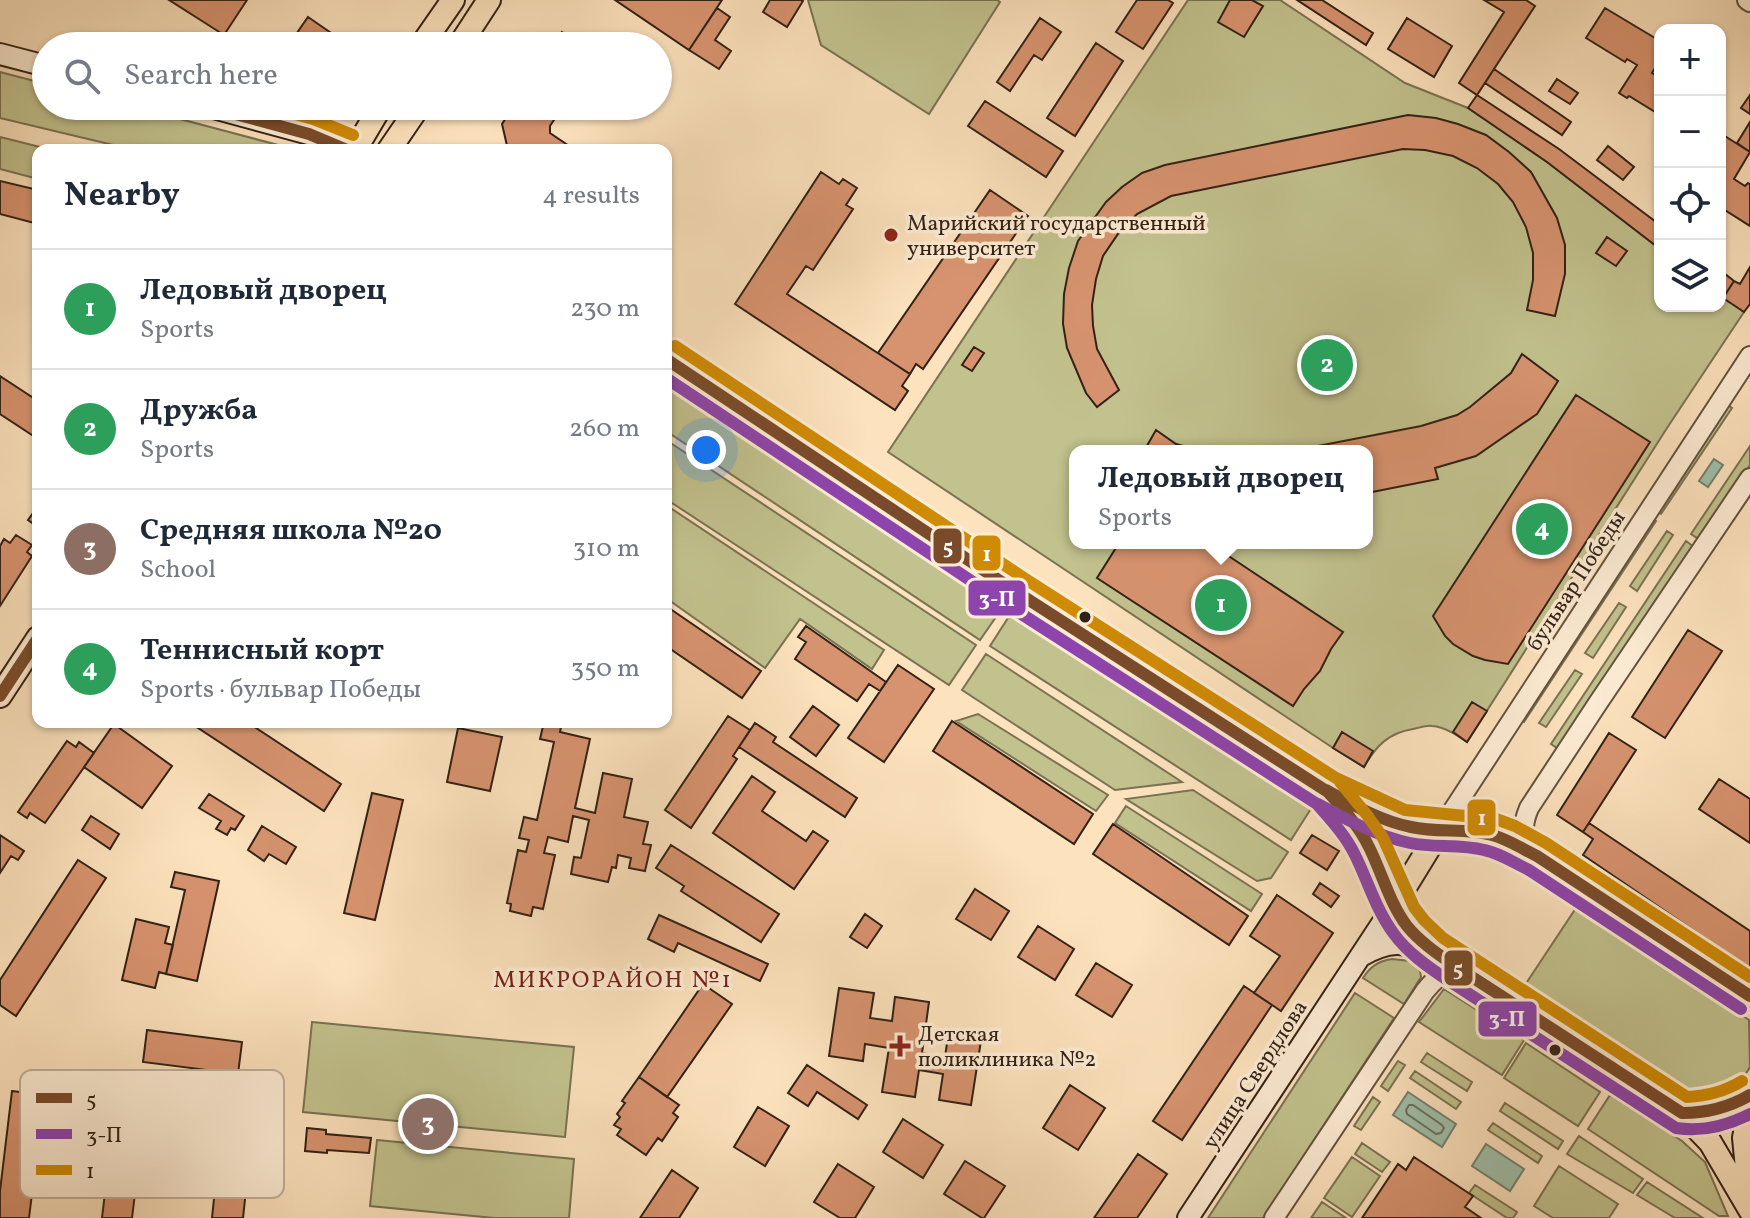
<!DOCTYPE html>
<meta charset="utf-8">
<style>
:root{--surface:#fff;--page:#f2f2f3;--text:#1f2937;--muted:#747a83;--line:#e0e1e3;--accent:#7c3aed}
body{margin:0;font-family:Vollkorn,serif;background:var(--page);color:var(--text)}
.controls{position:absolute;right:24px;top:24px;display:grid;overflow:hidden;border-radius:16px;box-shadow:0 2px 6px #0004}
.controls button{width:72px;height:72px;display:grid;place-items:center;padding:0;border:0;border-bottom:2px solid var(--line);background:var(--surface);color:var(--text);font:40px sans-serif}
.you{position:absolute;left:706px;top:450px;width:28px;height:28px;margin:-20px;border:6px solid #fff;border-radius:50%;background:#1a73e8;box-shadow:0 0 0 12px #1a73e833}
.badge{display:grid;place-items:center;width:52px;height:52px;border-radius:50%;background:var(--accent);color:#fff;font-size:26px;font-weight:700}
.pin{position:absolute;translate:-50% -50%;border:4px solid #fff;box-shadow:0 2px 8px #0006}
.popup{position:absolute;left:1069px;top:445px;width:304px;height:104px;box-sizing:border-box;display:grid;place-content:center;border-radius:16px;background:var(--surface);filter:drop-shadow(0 2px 6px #0005);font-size:26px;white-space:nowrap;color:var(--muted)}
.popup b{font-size:30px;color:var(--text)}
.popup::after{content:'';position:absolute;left:50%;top:100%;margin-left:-16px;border:16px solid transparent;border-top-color:var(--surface)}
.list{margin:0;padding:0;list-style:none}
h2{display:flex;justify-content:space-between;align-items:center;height:104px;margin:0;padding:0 32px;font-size:34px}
h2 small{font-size:26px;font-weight:400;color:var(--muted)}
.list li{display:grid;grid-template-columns:52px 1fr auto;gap:24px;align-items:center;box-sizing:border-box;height:120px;padding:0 32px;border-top:2px solid var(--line)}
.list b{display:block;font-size:30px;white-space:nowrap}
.list p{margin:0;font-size:26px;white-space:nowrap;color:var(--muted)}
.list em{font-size:26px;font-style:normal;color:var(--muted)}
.icon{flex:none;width:44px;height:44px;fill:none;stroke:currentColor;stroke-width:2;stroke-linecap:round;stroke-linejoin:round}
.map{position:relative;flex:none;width:1750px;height:1218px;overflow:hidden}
.search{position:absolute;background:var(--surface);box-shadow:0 2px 6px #0004;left:32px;top:32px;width:640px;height:88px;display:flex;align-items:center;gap:20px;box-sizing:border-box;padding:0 28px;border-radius:44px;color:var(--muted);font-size:30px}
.panel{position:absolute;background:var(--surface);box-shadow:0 2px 6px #0004;left:32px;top:144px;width:640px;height:584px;border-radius:16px}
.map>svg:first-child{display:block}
.green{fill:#c2c28e;stroke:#7a7252;stroke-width:2;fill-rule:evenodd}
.water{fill:#a0bfaa;stroke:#74806e;stroke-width:2}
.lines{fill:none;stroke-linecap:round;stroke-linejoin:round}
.shore{stroke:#697060;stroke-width:2}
.building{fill:#d7936f;stroke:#322115;stroke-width:2}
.tertiary-casing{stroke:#64513f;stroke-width:22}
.secondary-casing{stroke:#322115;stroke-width:24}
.primary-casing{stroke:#322115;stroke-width:26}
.tertiary{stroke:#fdecd4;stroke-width:18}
.secondary{stroke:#fdecd4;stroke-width:20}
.primary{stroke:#fce2bd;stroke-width:22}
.bus-1-casing{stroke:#fdecd4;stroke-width:18}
.bus-2-casing{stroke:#fdecd4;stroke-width:18}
.bus-3-casing{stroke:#fdecd4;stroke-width:18}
.bus-1{stroke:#7a4b2a;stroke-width:12}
.bus-2{stroke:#8e44ad;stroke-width:12}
.bus-3{stroke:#d08b04;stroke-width:12}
.poi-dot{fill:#8f2418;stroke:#fdecd4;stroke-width:3}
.bus-dot{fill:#322115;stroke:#fdecd4;stroke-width:3}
.labels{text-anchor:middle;stroke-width:7;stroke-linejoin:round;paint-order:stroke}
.poi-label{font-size:22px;fill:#322115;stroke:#fdecd4;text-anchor:start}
.street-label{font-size:22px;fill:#322115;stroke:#fdecd4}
.neighbourhood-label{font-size:24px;letter-spacing:2px;fill:#7a1f14;stroke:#fdecd4}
.key{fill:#fdecd4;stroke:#c0af9b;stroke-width:2}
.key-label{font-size:22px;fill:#322115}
.line-badge{stroke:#fdecd4;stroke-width:3}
.badge-label{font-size:22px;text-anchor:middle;font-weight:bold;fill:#fff}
</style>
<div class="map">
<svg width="1750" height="1218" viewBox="0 0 1750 1218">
<rect width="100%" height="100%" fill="#fce2bd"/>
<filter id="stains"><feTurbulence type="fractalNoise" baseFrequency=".0025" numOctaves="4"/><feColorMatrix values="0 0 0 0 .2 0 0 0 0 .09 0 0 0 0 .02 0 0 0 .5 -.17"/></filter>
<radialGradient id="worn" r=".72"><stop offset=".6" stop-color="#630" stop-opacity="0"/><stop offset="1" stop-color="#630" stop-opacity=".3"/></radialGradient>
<path class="green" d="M 808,0 L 997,0 L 1000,2 L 929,114 L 821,45 Z
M 1188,0 L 1280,0 L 1405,83 L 1468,108 L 1547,162 L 1660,249 L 1660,306 L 1720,306 L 1720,294 L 1744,312 L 1667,428 L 1467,742 C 1457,735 1445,727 1432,726 C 1426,725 1419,728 1413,729 C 1388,733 1376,746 1364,767 L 1333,748 L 888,452 ZM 1075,451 L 1367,451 L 1367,543 L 1075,543 Z
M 0,72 L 46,84 L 46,106 L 131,106 L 297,150 L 134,150 L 0,118 Z
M 0,137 L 52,150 L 38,150 L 38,179 L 0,169 Z
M 666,386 L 997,605 L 998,614 L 980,640 L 666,431 Z
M 1724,402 L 1732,408 L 1661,514 L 1653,509 Z
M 666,440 L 976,645 L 949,685 L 666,499 Z
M 1750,446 L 1750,465 L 1700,540 L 1691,534 Z
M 666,505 L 884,650 L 872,669 L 800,619 L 765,668 L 666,598 Z
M 1648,516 L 1656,521 L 1524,722 L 1516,717 Z
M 1667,531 L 1673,535 L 1637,591 L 1630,586 Z
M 1686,541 L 1694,547 L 1560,750 L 1551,744 Z
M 1619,603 L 1626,607 L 1593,658 L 1585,653 Z
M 1018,616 L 1312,807 L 1291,840 L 990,646 L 1008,618 Z
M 986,654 L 1182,782 L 1115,790 L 962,690 Z
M 1575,670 L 1582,674 L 1546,727 L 1539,723 Z
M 978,714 L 1108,795 L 1096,811 L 956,721 Z
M 1193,790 L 1288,852 L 1271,878 L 1257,881 L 1126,799 Z
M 1126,806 L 1262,894 L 1251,911 L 1115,823 Z
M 1578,905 L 1749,1020 L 1750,1067 L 1737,1088 L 1715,1099 L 1698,1098 L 1525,985 Z
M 1392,959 L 1410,961 L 1420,971 L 1421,977 L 1404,1004 L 1363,978 C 1370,967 1378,961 1392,959 Z
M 1444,989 L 1524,1040 L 1502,1075 L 1419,1022 Z
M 1355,993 L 1394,1018 L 1263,1218 L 1208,1218 Z
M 312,1022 L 574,1047 L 565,1137 L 303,1112 Z
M 1526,1043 L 1600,1092 L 1578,1126 L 1504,1078 Z
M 1427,1053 L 1472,1082 L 1467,1091 L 1421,1062 Z
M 1398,1061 L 1405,1065 L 1388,1091 L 1381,1086 Z
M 1415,1071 L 1461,1102 L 1456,1109 L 1410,1078 Z
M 1610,1095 L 1682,1141 L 1705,1162 L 1728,1216 L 1719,1216 L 1588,1129 Z
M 1373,1097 L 1380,1102 L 1361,1130 L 1354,1126 Z
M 1505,1103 L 1563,1141 L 1558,1149 L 1500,1111 Z
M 1493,1123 L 1542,1156 L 1538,1163 L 1488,1130 Z
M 1579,1136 L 1643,1179 L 1633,1193 L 1567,1154 Z
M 377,1140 L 574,1159 L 569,1218 L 494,1218 L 370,1206 Z
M 1362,1143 L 1390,1162 L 1382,1172 L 1355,1154 Z
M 1352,1157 L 1380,1176 L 1352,1217 L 1324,1198 Z
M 1559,1166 L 1618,1204 L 1609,1218 L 1553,1218 L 1534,1206 Z
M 1647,1182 L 1703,1218 L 1675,1218 L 1637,1195 Z
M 1475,1185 L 1517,1212 L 1513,1218 L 1507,1218 L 1469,1193 Z
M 1322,1202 L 1346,1218 L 1311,1218 Z"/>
<path class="water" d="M 1714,459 L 1723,465 L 1708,487 L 1699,481 Z
M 1408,1092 L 1456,1124 L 1442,1147 L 1393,1115 Z
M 1486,1144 L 1524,1169 L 1510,1191 L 1472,1166 Z"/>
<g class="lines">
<path class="shore" d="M 1409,1105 L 1413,1105 L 1442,1125 L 1444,1128 L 1441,1133 L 1436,1134 L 1407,1114 L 1406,1110 Z"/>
</g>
<path class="building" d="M 169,0 L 247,0 L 224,35 Z
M 615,0 L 722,0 L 689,50 Z
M 770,0 L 801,0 L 803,1 L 787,27 L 763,12 Z
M 1137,0 L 1168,0 L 1173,3 L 1143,49 L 1116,32 Z
M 1230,0 L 1252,0 L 1263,6 L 1244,37 L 1218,22 Z
M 1297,0 L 1322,0 L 1373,33 L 1366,45 Z
M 1484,0 L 1526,0 L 1535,6 L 1477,95 L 1459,83 L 1504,12 Z
M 717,8 L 730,17 L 715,40 L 731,51 L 719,69 L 689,50 Z
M 1605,8 L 1660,41 L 1660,60 L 1652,73 L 1660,78 L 1660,115 L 1629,96 L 1627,98 L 1619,93 L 1637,65 L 1627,59 L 1625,62 L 1586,38 Z
M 308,17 L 350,46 L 288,46 Z
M 1040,18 L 1061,32 L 1042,60 L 1034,55 L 1010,91 L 997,82 Z
M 1407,18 L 1452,46 L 1434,77 L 1388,49 Z
M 562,32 L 584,46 L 553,46 Z
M 1096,43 L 1123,61 L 1075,136 L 1047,118 Z
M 1494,69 L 1571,122 L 1562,135 L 1485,83 Z
M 1557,79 L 1578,93 L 1570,104 L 1549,91 Z
M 1477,95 L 1559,149 L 1660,225 L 1660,249 L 1547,162 L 1468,108 Z
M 1750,95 L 1750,114 L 1741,108 Z
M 985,101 L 1063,151 L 1046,177 L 968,126 Z
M 514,106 L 563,106 L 550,126 L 550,133 L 575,150 L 508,150 L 502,124 Z
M 1408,115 L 1436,118 L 1458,124 L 1486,135 L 1509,152 L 1531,172 L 1557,218 L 1565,245 L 1565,274 L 1555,316 L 1527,310 L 1533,280 L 1533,253 L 1526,227 L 1513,202 L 1498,184 L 1477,168 L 1453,156 L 1425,150 L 1403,149 L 1171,196 L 1137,214 L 1118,234 L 1103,256 L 1096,279 L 1092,305 L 1093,326 L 1097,349 L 1119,390 L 1097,407 L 1086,393 L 1067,348 L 1063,324 L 1064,294 L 1069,268 L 1078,241 L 1106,202 L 1122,187 L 1142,173 L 1165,165 Z
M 1750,122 L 1750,152 L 1737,143 Z
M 1720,133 L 1750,152 L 1734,179 L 1745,186 L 1748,183 L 1750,184 L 1750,226 L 1720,207 Z
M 1608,146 L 1634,167 L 1623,180 L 1597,160 Z
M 821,172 L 839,184 L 843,179 L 857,188 L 846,205 L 853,209 L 813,270 L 806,266 L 787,294 L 910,374 L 902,386 L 908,391 L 895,410 L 735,304 Z
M 0,181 L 38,190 L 38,224 L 0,214 Z
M 990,190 L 1028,216 L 923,369 L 916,364 L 910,374 L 878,353 Z
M 1607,237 L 1627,251 L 1616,266 L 1596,253 Z
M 1750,267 L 1750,304 L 1744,312 L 1723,298 L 1734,281 L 1740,284 Z
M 1720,270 L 1734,281 L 1723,298 L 1720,296 Z
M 974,347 L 984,353 L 972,371 L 962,365 Z
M 1522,354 L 1558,381 L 1537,414 L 1476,456 L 1435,468 L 1438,479 L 1367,493 L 1367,451 L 1292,451 L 1421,426 L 1457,415 L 1470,407 L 1511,373 Z
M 0,376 L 38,401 L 38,439 L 0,414 Z
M 1576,395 L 1650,442 L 1508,664 L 1485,660 L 1473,656 L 1453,644 L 1445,636 L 1433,616 Z
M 1156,430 L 1176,444 L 1201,451 L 1144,451 Z
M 36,509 L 38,510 L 38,527 L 28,520 Z
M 16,535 L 32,545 L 27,552 L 32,556 L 0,606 L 0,546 L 4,539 L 10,543 Z
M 1119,543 L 1209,543 L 1343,632 L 1331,649 L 1320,671 L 1304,689 L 1293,706 L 1097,578 Z
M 666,606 L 761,671 L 742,698 L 666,646 Z
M 806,626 L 886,682 L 880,691 L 869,684 L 857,701 L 795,659 L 806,642 L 798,637 Z
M 1688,630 L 1722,651 L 1665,738 L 1632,717 Z
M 898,665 L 934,689 L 884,762 L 848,738 Z
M 1472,702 L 1487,711 L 1467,742 L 1453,732 Z
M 813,706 L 839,725 L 816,756 L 790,737 Z
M 728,716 L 750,730 L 733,756 L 737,759 L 691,828 L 665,810 Z
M 952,721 L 1093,814 L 1074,844 L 933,751 Z
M 189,722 L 247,722 L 341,784 L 324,811 Z
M 544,722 L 562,722 L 560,732 L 590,739 L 575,808 L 595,813 L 603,773 L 632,779 L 624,817 L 648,822 L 643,844 L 651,845 L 645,871 L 629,868 L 631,858 L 618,855 L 616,868 L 612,867 L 608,882 L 571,874 L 574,857 L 581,858 L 589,820 L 573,816 L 568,842 L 548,837 L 544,853 L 555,855 L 543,909 L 533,907 L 531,916 L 510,911 L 511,904 L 507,903 L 518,850 L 526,852 L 529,840 L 519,838 L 524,817 L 537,820 L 554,742 L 540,739 Z
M 755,723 L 776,737 L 773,742 L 857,798 L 845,817 L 739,747 Z
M 114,724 L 172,766 L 142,808 L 84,767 Z
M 458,728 L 502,737 L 490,791 L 447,782 Z
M 1342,732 L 1373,751 L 1364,767 L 1333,748 Z
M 1609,733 L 1636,750 L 1583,832 L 1557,815 Z
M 67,741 L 76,747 L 79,742 L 94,753 L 45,823 L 30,813 L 27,818 L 18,812 Z
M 752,776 L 775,792 L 762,811 L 806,841 L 813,831 L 828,841 L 794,889 L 713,833 Z
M 1719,779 L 1750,799 L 1750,843 L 1699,809 Z
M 372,793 L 403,800 L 375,920 L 344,913 Z
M 209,794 L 244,816 L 235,830 L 231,828 L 227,835 L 216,829 L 221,821 L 199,808 Z
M 91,816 L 119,834 L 110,849 L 82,830 Z
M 1589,823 L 1750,931 L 1750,969 L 1583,855 L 1593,839 L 1583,832 Z
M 1113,824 L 1248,916 L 1229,945 L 1093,854 Z
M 262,826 L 296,847 L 286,864 L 269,854 L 264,861 L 248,850 Z
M 0,835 L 24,851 L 18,860 L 11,856 L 0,873 Z
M 1312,835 L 1339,851 L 1327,870 L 1300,853 Z
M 671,845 L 779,914 L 761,942 L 681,891 L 684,886 L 656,868 Z
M 78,860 L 106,878 L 16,1016 L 0,1005 L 0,980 Z
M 175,872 L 219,881 L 197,981 L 166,974 L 185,890 L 171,887 Z
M 1320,883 L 1339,896 L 1331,907 L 1313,894 Z
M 975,889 L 1009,911 L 991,940 L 956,919 Z
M 1277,895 L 1333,933 L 1281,1011 L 1254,993 L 1280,956 L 1250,936 Z
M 865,914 L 882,926 L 867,948 L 850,937 Z
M 659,915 L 768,964 L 760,981 L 678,943 L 674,952 L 648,939 Z
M 136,919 L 169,927 L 165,943 L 173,945 L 166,974 L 159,972 L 155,988 L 122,980 Z
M 1038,926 L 1074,949 L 1055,980 L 1018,957 Z
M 1096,963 L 1132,985 L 1112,1017 L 1076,995 Z
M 703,984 L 732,1004 L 667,1097 L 639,1077 Z
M 1244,986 L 1272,1005 L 1182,1140 L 1153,1121 Z
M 839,988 L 874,993 L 870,1018 L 892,1021 L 895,997 L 929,1002 L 922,1053 L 945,1057 L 949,1029 L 982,1034 L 971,1105 L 939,1100 L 943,1074 L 919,1070 L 915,1097 L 882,1092 L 889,1048 L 865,1044 L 863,1061 L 829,1056 Z
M 147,1030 L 242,1042 L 238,1074 L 143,1062 Z
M 807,1065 L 867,1105 L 858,1119 L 817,1092 L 808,1106 L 788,1093 Z
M 639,1077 L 679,1105 L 673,1113 L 678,1117 L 662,1141 L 658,1138 L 646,1155 L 617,1135 L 621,1129 L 614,1125 L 620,1117 L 617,1114 L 625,1103 L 622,1101 Z
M 1070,1085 L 1105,1108 L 1078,1150 L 1043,1128 Z
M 12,1091 L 44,1095 L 29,1218 L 0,1218 L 0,1191 Z
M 116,1100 L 146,1104 L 132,1218 L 102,1218 Z
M 758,1107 L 789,1126 L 765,1166 L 734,1147 Z
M 903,1119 L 943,1145 L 923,1178 L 883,1152 Z
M 222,1120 L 253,1124 L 243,1218 L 212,1218 Z
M 307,1128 L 326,1130 L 326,1134 L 371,1138 L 369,1153 L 327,1150 L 327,1153 L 305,1151 Z
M 1138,1154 L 1167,1174 L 1137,1218 L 1094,1218 Z
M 1414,1157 L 1473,1196 L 1465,1207 L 1481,1218 L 1362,1218 L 1398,1164 L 1406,1170 Z
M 965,1161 L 1005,1186 L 984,1218 L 982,1218 L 944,1194 Z
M 838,1164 L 874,1187 L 855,1218 L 840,1218 L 814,1202 Z
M 672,1170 L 698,1188 L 679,1218 L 640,1218 Z"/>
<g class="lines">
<g class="tertiary-casing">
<path id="tertiary" d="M 1747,0 L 1750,2
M 1440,830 L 1750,356
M 1537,856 C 1523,838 1520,830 1529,808 L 1598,703 L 1750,478
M 1274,1218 L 1425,991 C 1434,980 1442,972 1455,966"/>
</g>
<g class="secondary-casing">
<path id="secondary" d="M 0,54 L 46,66
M 206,106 L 309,134 L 347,150
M 1361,956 C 1390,940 1401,942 1433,951
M 1188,1218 L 1394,905"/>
</g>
<g class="primary-casing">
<path id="primary" d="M 421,46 L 453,0
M 459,46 L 489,0
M 355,150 L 381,106
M 389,150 L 419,106
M 666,359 L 1018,593 L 1328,792 L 1400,825 L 1414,828 L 1477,833 L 1492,835 L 1509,841 L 1537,856 L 1750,996
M 0,696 L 38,638
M 1334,799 C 1346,813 1358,826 1367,843 C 1380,869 1388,898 1404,922 C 1417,940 1437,953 1455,966 L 1682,1113 L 1710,1142 L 1750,1210
M 1394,905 L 1440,830
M 1750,1104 L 1744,1138 L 1750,1199
M 1682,1113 C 1708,1113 1728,1110 1750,1095"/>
</g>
<use href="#tertiary" class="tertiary"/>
<use href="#secondary" class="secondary"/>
<use href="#primary" class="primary"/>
<g class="bus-1-casing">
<path id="bus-1" d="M 206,106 L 309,134 L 347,150
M 666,359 L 1018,593 L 1328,792 C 1343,809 1359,826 1369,847 C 1382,873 1389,902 1407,926 C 1420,942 1438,954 1455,966 L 1682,1113 C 1707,1113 1728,1108 1750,1095
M 0,696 L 38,638
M 1326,790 C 1353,805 1381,821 1411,827 C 1438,833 1466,828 1492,835 C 1508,839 1522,849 1537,856 L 1750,996"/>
</g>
<g class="bus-2-casing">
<path id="bus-2" d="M 666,378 L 1009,606 L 1317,804 C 1331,820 1346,836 1355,855 C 1368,881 1376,910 1394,934 C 1408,953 1427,966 1446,979 L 1676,1128 C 1701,1132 1728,1125 1750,1114
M 1318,804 C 1347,820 1377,836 1410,843 C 1434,848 1460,844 1484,850 C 1500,853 1514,863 1529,870 L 1741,1009"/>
</g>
<g class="bus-3-casing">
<path id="bus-3" d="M 267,106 L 313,119 L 353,135
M 675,346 L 1027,580 L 1336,778 L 1405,810 L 1496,819 L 1515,826 L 1546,843 L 1750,977
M 1340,782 L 1367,815 L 1383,838 L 1414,907 L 1424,920 L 1443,938 L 1687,1097 C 1707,1096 1724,1092 1742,1081"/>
</g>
<use href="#bus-1" class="bus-1"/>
<use href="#bus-2" class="bus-2"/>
<use href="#bus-3" class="bus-3"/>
</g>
<g class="poi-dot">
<circle cx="891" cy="235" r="8"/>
<path d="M896 1034h8v8h8v8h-8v8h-8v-8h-8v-8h8z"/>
</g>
<g class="bus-dot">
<circle cx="1085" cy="617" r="7"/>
<circle cx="1555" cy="1050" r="7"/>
</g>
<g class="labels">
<g class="poi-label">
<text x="907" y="230">Марийский государственный<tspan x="907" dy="25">университет</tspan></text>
<text x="918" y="1041">Детская<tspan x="918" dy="25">поликлиника №2</tspan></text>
</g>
<g class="street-label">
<text transform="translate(1575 580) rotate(-57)" y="8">бульвар Победы</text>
<text transform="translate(1254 1074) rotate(-57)" y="8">улица Свердлова</text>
</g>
<g class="neighbourhood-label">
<text x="613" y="987">МИКРОРАЙОН №1</text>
</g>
</g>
<rect x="20" y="1070" width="264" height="128" rx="12" class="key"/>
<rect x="36" y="1093" width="36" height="10" fill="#7a4b2a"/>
<rect x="36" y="1129" width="36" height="10" fill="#8e44ad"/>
<rect x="36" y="1165" width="36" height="10" fill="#d08b04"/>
<g class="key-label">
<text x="86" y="1106">5</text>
<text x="86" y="1142">3-П</text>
<text x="86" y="1178">1</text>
</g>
<g class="line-badge">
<rect x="932" y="527" width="31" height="38" rx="8" fill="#7a4b2a"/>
<rect x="971" y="534" width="31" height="38" rx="8" fill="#d08b04"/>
<rect x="967" y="579" width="60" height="38" rx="8" fill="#8e44ad"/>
<rect x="1466" y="798" width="31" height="39" rx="8" fill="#d08b04"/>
<rect x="1443" y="949" width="31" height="38" rx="8" fill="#7a4b2a"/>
<rect x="1477" y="1000" width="61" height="38" rx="8" fill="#8e44ad"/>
</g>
<g class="badge-label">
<text x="948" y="554">5</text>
<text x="987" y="561">1</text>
<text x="997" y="606">3-П</text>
<text x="1482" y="825">1</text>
<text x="1458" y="976">5</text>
<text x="1507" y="1026">3-П</text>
</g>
<rect width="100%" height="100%" filter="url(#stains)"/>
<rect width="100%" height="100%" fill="url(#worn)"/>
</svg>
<div class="controls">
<button>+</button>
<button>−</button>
<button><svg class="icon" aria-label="locate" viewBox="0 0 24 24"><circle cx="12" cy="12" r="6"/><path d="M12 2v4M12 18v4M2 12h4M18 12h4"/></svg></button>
<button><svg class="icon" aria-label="layers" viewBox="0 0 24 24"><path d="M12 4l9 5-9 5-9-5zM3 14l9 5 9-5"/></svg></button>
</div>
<div class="you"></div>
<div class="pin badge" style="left:1221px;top:605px;background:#2e9e5b">1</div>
<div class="popup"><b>Ледовый дворец</b>Sports</div>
<div class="pin badge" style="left:1327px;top:365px;background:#2e9e5b">2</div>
<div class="pin badge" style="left:428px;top:1124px;background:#8d6e63">3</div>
<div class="pin badge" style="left:1542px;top:529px;background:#2e9e5b">4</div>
<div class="search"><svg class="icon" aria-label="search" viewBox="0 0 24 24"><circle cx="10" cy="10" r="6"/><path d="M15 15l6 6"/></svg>Search here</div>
<section class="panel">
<h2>Nearby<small>4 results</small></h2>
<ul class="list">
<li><span class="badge" style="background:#2e9e5b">1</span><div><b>Ледовый дворец</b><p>Sports</p></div><em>230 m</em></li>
<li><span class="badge" style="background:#2e9e5b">2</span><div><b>Дружба</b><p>Sports</p></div><em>260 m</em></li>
<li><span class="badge" style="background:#8d6e63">3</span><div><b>Средняя школа №20</b><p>School</p></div><em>310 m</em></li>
<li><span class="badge" style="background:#2e9e5b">4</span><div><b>Теннисный корт</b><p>Sports · бульвар Победы</p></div><em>350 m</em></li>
</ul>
</section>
</div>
